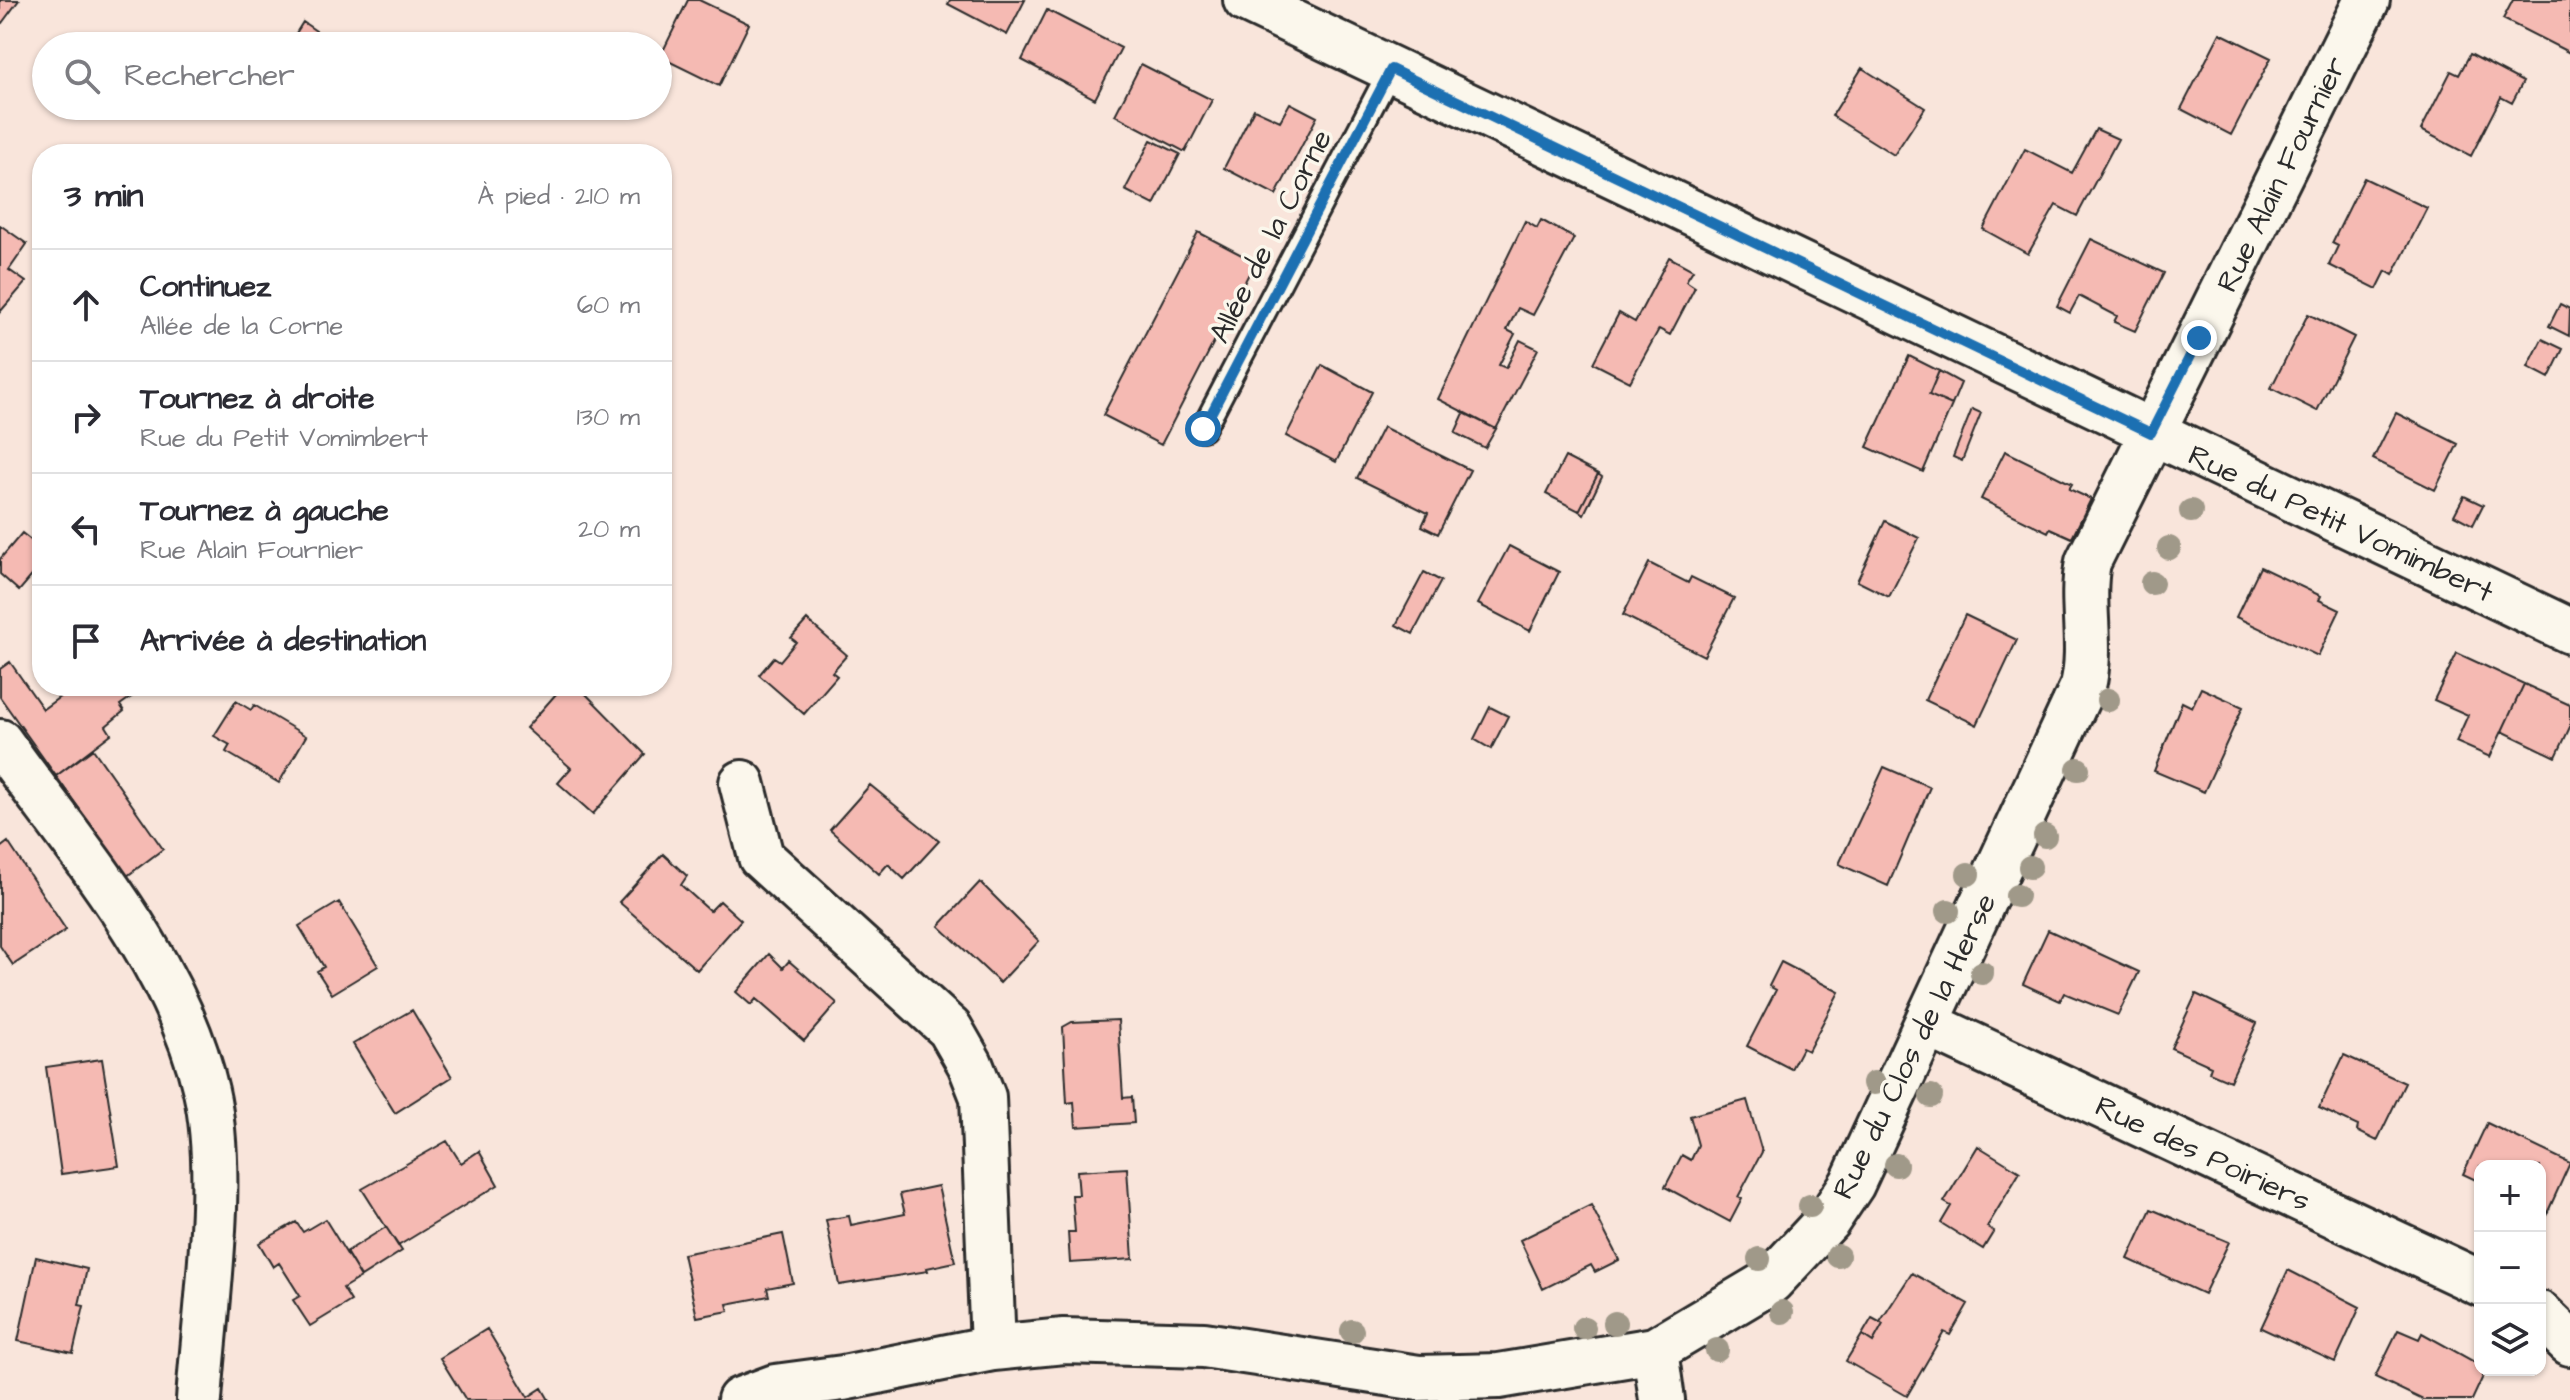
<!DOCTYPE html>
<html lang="fr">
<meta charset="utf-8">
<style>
:root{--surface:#fff;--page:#f2f2f3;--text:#2b2b33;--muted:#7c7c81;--line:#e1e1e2}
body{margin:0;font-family:"Architects Daughter",sans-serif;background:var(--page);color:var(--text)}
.controls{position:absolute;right:24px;bottom:24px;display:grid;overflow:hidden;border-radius:16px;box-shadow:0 2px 6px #0004}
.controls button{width:72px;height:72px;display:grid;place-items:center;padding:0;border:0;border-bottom:2px solid var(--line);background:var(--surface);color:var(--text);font:40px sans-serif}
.stop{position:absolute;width:24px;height:24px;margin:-18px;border:6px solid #1f6fb2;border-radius:50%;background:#fff}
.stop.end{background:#1f6fb2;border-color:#fff;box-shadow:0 2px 8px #0008}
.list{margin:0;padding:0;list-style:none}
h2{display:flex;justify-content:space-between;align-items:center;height:104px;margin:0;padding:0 32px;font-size:34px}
h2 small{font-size:26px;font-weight:400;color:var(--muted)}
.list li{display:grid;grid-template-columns:52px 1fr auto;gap:24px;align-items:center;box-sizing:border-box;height:112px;padding:0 32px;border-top:2px solid var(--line)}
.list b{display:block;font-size:30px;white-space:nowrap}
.list p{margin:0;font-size:26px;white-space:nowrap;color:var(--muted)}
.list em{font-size:26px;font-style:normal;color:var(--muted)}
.icon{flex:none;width:44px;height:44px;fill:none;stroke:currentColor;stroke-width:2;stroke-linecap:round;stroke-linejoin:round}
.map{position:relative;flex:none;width:2570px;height:1400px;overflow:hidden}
.search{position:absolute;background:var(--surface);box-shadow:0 2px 6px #0004;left:32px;top:32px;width:640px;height:88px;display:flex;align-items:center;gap:20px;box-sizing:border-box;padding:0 28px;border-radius:44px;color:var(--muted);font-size:30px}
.panel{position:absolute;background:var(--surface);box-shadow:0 2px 6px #0004;left:32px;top:144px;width:640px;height:552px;border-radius:32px}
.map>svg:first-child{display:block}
.building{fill:#f5bab3;stroke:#2b2b2b;stroke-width:2}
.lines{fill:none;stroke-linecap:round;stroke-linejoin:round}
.lane-casing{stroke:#2b2b2b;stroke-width:28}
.street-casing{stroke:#2b2b2b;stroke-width:50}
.lane{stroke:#fbf7ec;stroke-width:22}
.street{stroke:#fbf7ec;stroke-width:44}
.tree{fill:#a09989}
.route{stroke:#1f6fb2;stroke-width:10}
.labels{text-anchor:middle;stroke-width:7;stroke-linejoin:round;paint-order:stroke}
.street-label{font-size:30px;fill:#2b2b2b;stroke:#fbf7ec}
</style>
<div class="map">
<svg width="2570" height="1400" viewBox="0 0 2570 1400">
<rect width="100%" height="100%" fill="#f9e5db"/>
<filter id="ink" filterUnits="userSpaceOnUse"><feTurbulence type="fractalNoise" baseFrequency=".0125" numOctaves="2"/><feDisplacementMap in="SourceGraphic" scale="16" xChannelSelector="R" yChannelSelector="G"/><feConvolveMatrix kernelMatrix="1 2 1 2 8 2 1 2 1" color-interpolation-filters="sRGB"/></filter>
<g filter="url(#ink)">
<path class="building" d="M 0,0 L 19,0 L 2,23 L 0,22 Z
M 688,0 L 699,0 L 749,24 L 719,86 L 660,57 Z
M 950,0 L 1025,0 L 1007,35 L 948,4 Z
M 2513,0 L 2570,0 L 2570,53 L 2503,19 Z
M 1047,10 L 1121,48 L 1095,99 L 1022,60 Z
M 303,22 L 319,33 L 311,46 L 288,46 Z
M 2220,33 L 2271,58 L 2231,135 L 2181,109 Z
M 2470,54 L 2523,82 L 2512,103 L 2501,97 L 2471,156 L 2421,130 L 2451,71 L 2459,75 Z
M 1141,64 L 1212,100 L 1185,152 L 1115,115 Z
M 1862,68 L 1925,108 L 1894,155 L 1832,116 Z
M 1290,103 L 1317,117 L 1276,195 L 1224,168 L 1254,109 L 1280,121 Z
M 2096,129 L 2118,139 L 2077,216 L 2056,205 L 2028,254 L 1983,229 L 2025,149 L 2072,173 Z
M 1151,140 L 1180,154 L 1154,205 L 1125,190 Z
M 2364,178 L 2427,208 L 2393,275 L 2386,271 L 2377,289 L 2329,265 L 2338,246 L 2332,243 Z
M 1541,220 L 1574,238 L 1533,315 L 1518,308 L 1507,330 L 1515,334 L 1499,365 L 1506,368 L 1520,340 L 1538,349 L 1496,429 L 1438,399 L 1525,221 L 1537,228 Z
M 0,225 L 27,244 L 9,270 L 26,282 L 0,312 Z
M 1198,232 L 1255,262 L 1161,445 L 1103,415 Z
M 2091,239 L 2164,273 L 2135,331 L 2114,322 L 2117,316 L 2079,296 L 2070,313 L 2057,306 Z
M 1669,257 L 1693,270 L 1686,281 L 1695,287 L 1670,335 L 1659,329 L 1630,382 L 1593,363 L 1619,313 L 1635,322 Z
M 2560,304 L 2570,309 L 2569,336 L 2549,326 Z
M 2308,314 L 2354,337 L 2317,411 L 2271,388 Z
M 2542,339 L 2563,349 L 2549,378 L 2528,367 Z
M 1909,356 L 1939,371 L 1929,395 L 1952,405 L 1923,472 L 1867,447 Z
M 1322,365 L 1372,392 L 1336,462 L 1286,436 Z
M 1939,371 L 1961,383 L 1952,405 L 1929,395 Z
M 1972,409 L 1981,413 L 1962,461 L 1953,457 Z
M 1464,413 L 1496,429 L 1485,448 L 1455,433 Z
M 2396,413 L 2458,444 L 2435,490 L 2373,459 Z
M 1383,427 L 1470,470 L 1438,534 L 1422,526 L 1428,513 L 1357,478 Z
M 2005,451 L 2072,484 L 2069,489 L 2091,499 L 2072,538 L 2050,528 L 2048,532 L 1981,499 Z
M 1565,457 L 1598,474 L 1579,511 L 1546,494 Z
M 1598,474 L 1602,477 L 1584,514 L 1579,511 Z
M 2464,496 L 2483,505 L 2473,525 L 2454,515 Z
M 1885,521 L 1919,538 L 1889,597 L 1857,581 Z
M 22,533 L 42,549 L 42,564 L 19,591 L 0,574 L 0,559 Z
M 1509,546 L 1559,572 L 1530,631 L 1478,604 Z
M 1649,563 L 1688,583 L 1691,577 L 1734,598 L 1704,656 L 1623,615 Z
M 2260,567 L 2321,596 L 2319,600 L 2340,610 L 2318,656 L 2236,617 Z
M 1424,572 L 1441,581 L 1413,634 L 1396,625 Z
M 1965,615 L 2017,640 L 1977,725 L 1925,700 Z
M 807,620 L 847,655 L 832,672 L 837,676 L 804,714 L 759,675 L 774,657 L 780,661 L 796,642 L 791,638 Z
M 2457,653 L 2524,684 L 2490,757 L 2456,742 L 2468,715 L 2434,700 Z
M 10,662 L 43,709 L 75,686 L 147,686 L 120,705 L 124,711 L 106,726 L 111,734 L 56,776 L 0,697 L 0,669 Z
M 2524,684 L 2570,705 L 2570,727 L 2556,757 L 2502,731 Z
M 563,686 L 578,686 L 645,754 L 593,814 L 558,783 L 571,768 L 526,728 Z
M 2201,688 L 2243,707 L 2204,792 L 2154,771 L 2182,702 L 2192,707 Z
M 236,701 L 251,710 L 254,705 L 306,736 L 279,783 L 226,752 L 230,745 L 214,736 Z
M 1490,707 L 1508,716 L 1491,749 L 1474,739 Z
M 93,749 L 163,849 L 127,876 L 56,776 Z
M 1884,767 L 1930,787 L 1888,886 L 1839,864 Z
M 870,785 L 939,841 L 904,879 L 888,864 L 879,874 L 830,830 Z
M 8,842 L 66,930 L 13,965 L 0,946 L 0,848 Z
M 663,854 L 687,876 L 681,885 L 710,911 L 720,901 L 741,920 L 697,970 L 619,902 Z
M 980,882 L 1039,941 L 1000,983 L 939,926 Z
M 339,902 L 378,966 L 332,994 L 317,971 L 324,967 L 299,926 Z
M 2048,930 L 2139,972 L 2118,1015 L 2064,993 L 2060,1001 L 2023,984 Z
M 769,954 L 783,968 L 789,961 L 837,1003 L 804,1041 L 756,999 L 751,1005 L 736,992 Z
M 1781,962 L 1839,992 L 1808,1051 L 1802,1048 L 1791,1069 L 1747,1046 L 1776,990 L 1769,986 Z
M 2196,994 L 2257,1023 L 2230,1081 L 2209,1072 L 2211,1066 L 2171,1048 Z
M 412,1010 L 452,1077 L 395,1113 L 353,1044 Z
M 1118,1020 L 1123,1098 L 1132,1097 L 1134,1123 L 1076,1127 L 1074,1102 L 1067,1103 L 1063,1027 L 1072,1022 Z
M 2344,1055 L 2405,1083 L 2377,1141 L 2357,1131 L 2358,1126 L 2319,1108 Z
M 102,1059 L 119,1166 L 61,1174 L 46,1067 Z
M 1747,1100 L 1762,1152 L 1738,1197 L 1742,1199 L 1730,1222 L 1665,1187 L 1682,1155 L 1691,1160 L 1698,1145 L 1690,1116 Z
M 2487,1123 L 2570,1163 L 2545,1218 L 2540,1215 L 2540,1166 L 2480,1166 L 2480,1182 L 2463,1174 Z
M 447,1141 L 461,1163 L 479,1151 L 498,1185 L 398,1246 L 362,1189 Z
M 1978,1146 L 2020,1172 L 1987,1227 L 1994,1231 L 1983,1249 L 1941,1223 L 1951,1206 L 1944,1202 Z
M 1127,1168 L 1133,1259 L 1070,1263 L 1068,1232 L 1075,1232 L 1072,1195 L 1079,1195 L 1077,1171 Z
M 938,1186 L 955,1262 L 927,1268 L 928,1271 L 839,1285 L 826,1220 L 849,1216 L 851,1225 L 905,1214 L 900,1194 Z
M 1591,1205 L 1619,1260 L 1595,1272 L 1591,1265 L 1543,1289 L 1520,1240 Z
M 2151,1209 L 2229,1242 L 2204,1294 L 2128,1259 Z
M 325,1219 L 361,1277 L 343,1288 L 351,1301 L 310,1326 L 293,1300 L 300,1296 L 279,1263 L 273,1267 L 259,1243 L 296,1222 L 303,1232 Z
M 386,1227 L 402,1251 L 361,1277 L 346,1252 Z
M 783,1234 L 793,1283 L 767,1288 L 769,1296 L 727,1304 L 729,1311 L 697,1317 L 683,1254 Z
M 36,1257 L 87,1269 L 79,1305 L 84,1306 L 73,1353 L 18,1341 Z
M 2288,1270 L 2360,1307 L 2335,1362 L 2261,1328 Z
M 1912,1273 L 1968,1304 L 1950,1335 L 1944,1332 L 1907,1396 L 1846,1361 L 1862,1335 L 1873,1342 L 1883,1324 L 1880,1322 Z
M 1872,1318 L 1883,1324 L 1873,1342 L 1862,1335 Z
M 487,1329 L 528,1397 L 542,1388 L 549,1400 L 466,1400 L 440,1358 Z
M 2398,1330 L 2419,1339 L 2422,1333 L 2480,1365 L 2480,1370 L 2486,1370 L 2472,1400 L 2423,1400 L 2375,1377 Z"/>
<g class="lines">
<g class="lane-casing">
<path id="lane" d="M 1203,429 L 1391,69"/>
</g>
<g class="street-casing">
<path id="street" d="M 1246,0 L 2570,631
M 0,742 C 77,850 176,959 206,1091 C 226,1178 205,1309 199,1400
M 742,783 L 761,857 L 950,1029 L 970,1064 L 983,1097 L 993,1348
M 1927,1024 L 2480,1283
M 2540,1314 L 2570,1343
M 1655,1350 L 1662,1400
M 740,1400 L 775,1387 L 843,1378 L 993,1348 L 1064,1341 L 1204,1345 L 1419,1378 L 1499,1376 L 1655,1350 L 1771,1281 L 1828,1220 L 1852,1184 L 2083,686 C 2093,645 2080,604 2088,562 L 2367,0"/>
</g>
<use href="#lane" class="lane"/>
<use href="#street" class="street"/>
</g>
<g class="tree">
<circle cx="2191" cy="511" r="12"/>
<circle cx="2169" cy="548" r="12"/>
<circle cx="2152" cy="583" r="12"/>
<circle cx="2108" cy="700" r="12"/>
<circle cx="2078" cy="769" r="12"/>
<circle cx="2045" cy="836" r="12"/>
<circle cx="2030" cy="867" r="12"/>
<circle cx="1968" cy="874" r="12"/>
<circle cx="2017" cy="896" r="12"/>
<circle cx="1948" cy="911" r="12"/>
<circle cx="1982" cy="973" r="12"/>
<circle cx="1874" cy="1083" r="12"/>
<circle cx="1931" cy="1096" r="12"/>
<circle cx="1896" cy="1165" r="12"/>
<circle cx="1810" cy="1206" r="12"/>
<circle cx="1838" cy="1256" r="12"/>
<circle cx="1759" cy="1259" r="12"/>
<circle cx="1782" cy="1312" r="12"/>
<circle cx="1615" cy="1323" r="12"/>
<circle cx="1584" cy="1328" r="12"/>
<circle cx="1352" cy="1331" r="12"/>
<circle cx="1717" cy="1350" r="12"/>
</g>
</g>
<g class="lines" filter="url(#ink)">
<path class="route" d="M 1203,429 L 1391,69 L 2151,433 L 2199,338"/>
</g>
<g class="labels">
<g class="street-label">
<text transform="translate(2281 174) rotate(-64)" y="10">Rue Alain Fournier</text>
<text transform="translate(1270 236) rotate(-63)" y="10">Allée de la Corne</text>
<text transform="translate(2341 523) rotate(25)" y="10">Rue du Petit Vomimbert</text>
<text transform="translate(1914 1046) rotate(-64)" y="10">Rue du Clos de la Herse</text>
<text transform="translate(2203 1153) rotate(25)" y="10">Rue des Poiriers</text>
</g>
</g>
</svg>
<div class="controls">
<button>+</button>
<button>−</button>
<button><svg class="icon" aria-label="layers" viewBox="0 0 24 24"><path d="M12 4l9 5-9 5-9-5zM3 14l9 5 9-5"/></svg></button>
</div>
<div class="stop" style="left:1203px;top:429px"></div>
<div class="stop end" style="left:2199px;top:338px"></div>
<div class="search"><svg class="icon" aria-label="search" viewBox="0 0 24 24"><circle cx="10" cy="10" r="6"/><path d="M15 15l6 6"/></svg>Rechercher</div>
<section class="panel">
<h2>3 min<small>À pied · 210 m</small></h2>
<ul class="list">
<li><svg class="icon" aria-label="ahead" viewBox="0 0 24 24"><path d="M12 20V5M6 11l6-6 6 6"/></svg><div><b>Continuez</b><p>Allée de la Corne</p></div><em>60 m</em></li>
<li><svg class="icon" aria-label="right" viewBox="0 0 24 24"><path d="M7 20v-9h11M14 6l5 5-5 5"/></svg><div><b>Tournez à droite</b><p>Rue du Petit Vomimbert</p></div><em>130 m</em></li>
<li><svg class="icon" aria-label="left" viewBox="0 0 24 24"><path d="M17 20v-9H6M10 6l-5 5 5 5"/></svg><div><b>Tournez à gauche</b><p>Rue Alain Fournier</p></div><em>20 m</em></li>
<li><svg class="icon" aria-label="arrive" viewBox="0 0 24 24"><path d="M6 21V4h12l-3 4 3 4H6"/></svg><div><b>Arrivée à destination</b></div></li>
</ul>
</section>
</div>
